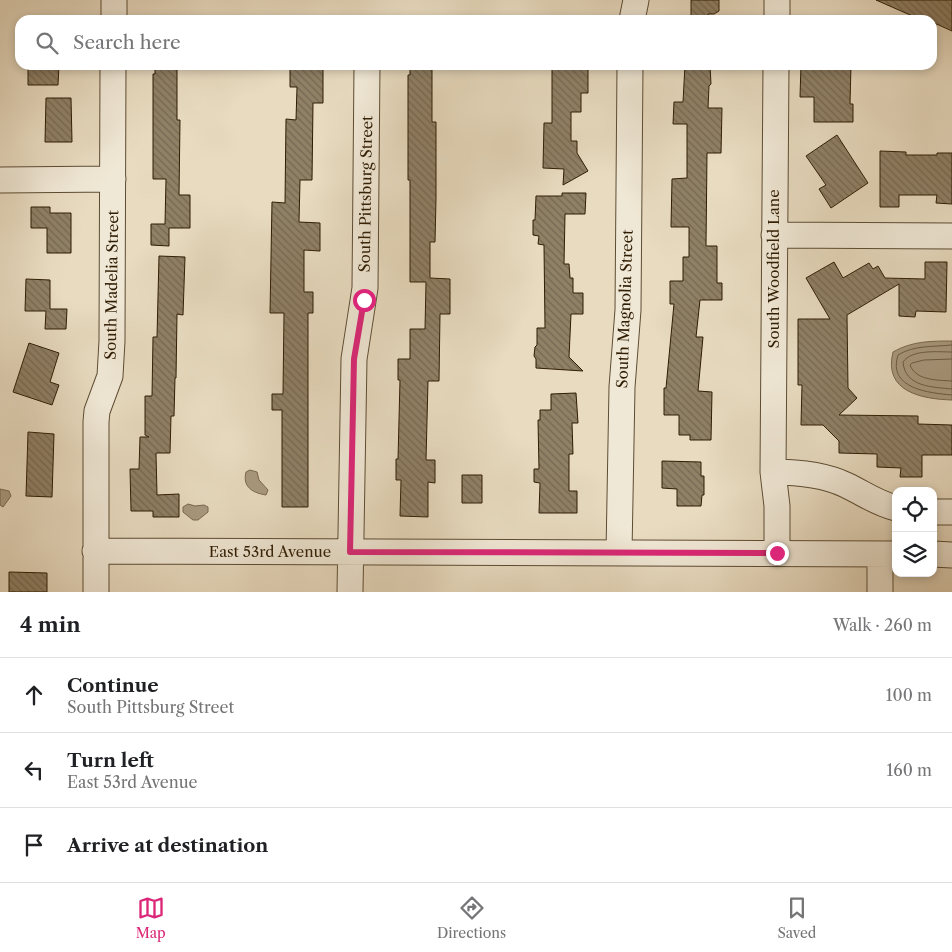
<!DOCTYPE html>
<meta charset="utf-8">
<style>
:root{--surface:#fff;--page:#f2f2f2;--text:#202124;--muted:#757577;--line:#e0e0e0;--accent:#db2777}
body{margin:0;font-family:"Libre Caslon Text",serif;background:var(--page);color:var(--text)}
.controls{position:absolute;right:15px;bottom:15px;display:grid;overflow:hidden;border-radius:10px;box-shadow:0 2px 8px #0003}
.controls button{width:45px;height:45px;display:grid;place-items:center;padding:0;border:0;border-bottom:1px solid var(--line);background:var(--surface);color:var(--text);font:25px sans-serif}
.stop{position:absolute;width:15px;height:15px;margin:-11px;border:4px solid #db2777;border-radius:50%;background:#fff}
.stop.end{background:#db2777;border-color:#fff;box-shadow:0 1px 5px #0008}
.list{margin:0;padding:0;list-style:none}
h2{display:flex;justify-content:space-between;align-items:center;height:65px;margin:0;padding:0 20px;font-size:21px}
h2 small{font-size:16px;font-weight:400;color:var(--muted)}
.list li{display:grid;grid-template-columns:32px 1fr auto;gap:15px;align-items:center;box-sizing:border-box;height:75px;padding:0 20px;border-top:1px solid var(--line)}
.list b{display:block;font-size:19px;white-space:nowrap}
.list p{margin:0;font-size:16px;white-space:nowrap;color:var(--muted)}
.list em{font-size:16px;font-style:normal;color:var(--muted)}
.icon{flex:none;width:28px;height:28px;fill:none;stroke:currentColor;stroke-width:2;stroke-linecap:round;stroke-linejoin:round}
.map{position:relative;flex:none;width:952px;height:592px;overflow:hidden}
.search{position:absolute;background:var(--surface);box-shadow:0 2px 8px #0003;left:15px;right:15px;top:15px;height:55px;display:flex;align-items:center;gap:12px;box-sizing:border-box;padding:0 18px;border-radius:15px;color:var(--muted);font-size:19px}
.sheet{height:290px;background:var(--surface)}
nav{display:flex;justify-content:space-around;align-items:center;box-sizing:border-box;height:70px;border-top:1px solid var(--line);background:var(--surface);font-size:14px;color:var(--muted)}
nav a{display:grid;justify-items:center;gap:2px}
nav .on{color:var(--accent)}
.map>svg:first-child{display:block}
.water{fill:#a99a80;stroke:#78684e}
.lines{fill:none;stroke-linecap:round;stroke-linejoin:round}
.shore{stroke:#6c5c42;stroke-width:1}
.building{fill:url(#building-back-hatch);stroke:#2f1d04}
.minor-casing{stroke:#5d4c33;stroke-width:27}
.minor{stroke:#f0e8d6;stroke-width:25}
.route{stroke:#db2777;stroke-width:6}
.labels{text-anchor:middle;stroke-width:4;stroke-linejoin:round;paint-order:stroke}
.street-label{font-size:15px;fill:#2f1d04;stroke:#f0e8d6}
</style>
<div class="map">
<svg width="952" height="592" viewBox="0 0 952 592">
<defs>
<pattern id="building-back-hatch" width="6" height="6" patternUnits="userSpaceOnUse" patternTransform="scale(1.25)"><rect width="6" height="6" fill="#8f8066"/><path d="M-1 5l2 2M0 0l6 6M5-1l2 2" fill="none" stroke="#756852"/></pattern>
</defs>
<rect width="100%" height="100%" fill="#e8dbc0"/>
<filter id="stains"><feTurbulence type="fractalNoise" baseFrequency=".004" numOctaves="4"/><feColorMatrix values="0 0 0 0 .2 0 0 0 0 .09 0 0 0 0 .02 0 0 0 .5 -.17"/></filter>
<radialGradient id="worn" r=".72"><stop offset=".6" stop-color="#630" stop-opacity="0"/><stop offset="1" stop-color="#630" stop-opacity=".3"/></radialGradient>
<path class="water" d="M 952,341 L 952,400 C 922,399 883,392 893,352 C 912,341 931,341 952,341 Z
M 250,470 L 257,472 L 259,480 L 268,490 L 266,495 C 254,493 242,488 246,472 Z
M 0,489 L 9,491 L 11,496 L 3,507 L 0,505 Z
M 188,504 L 195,506 L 204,505 L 208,507 L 208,512 L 198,520 L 193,520 L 183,512 L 183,507 Z"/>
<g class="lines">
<path class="shore" d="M 952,345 C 933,347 914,345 898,355 C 887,389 930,393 952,395
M 952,352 C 938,352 912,349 903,362 C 905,387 932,387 952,389
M 952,359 L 924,360 L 912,363 L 910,365 C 916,381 938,380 952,381"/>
</g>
<path class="building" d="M 691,0 L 719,0 L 719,11 L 714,14 L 708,14 L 708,18 L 691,17 Z
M 876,0 L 952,0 L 952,31 L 932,22 L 932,20 L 927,20 L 918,16 L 917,18 Z
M 28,65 L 59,65 L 58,85 L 28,85 Z
M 155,65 L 177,65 L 177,120 L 180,120 L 179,195 L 190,195 L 190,228 L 169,228 L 169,246 L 151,245 L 151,224 L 165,224 L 166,179 L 153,179 L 153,74 L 155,74 Z
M 290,65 L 323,65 L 323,103 L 313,103 L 312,180 L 300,180 L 299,222 L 320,223 L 320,251 L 304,250 L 304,292 L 313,292 L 313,313 L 308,313 L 308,507 L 282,507 L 282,410 L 272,410 L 272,394 L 283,394 L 284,313 L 270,313 L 272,202 L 285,203 L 286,119 L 296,120 L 297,87 L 290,87 Z
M 410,65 L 432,65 L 432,122 L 436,122 L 436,199 L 435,242 L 430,242 L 430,278 L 450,279 L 450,314 L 440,314 L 439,381 L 428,381 L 426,460 L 435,460 L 435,483 L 428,482 L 428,517 L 400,516 L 401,480 L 396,480 L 396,459 L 398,459 L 400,380 L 398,380 L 398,359 L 410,359 L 410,329 L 425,329 L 426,282 L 410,282 L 410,180 L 408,180 L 408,75 L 410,75 Z
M 552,65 L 588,65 L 588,93 L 581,93 L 581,112 L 571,112 L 571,141 L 577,141 L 577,153 L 588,171 L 563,185 L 564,169 L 543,168 L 544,123 L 552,123 Z
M 685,65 L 710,65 L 711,84 L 709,86 L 708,108 L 722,108 L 721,153 L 707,153 L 706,246 L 717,246 L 717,283 L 722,283 L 722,300 L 700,300 L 696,337 L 703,337 L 698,391 L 712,392 L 711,440 L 690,440 L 690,435 L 679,435 L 679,415 L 664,415 L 664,388 L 666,388 L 674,304 L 670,304 L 670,281 L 683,281 L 683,257 L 689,257 L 689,227 L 671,227 L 672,179 L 687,178 L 687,124 L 673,124 L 674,102 L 683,102 Z
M 801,65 L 851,65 L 850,104 L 853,104 L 853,122 L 814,122 L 814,97 L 800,97 Z
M 46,98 L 71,98 L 72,142 L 45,142 Z
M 837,135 L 868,183 L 831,208 L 819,189 L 826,185 L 806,156 Z
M 880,151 L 906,152 L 906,155 L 937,155 L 937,153 L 952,153 L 952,204 L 936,203 L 937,195 L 899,195 L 899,207 L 880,207 Z
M 562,193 L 586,193 L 585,214 L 565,214 L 564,264 L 569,264 L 570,278 L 573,278 L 573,293 L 583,293 L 583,314 L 571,314 L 569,357 L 583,371 L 536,368 L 536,359 L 534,356 L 535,347 L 537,345 L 537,328 L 545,328 L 544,245 L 538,244 L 539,236 L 533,235 L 533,220 L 535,220 L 536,196 L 562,196 Z
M 31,207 L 50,207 L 50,213 L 71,213 L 71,253 L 47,253 L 47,228 L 31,228 Z
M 159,256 L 185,257 L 183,315 L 177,314 L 176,378 L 175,378 L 174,416 L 171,416 L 170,453 L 156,453 L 157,495 L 179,494 L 179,517 L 153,517 L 153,511 L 131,511 L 130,469 L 139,469 L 140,437 L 149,437 L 145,435 L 145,396 L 152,396 L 153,337 L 157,337 Z
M 834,262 L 843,278 L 869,263 L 873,269 L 878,266 L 885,278 L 925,279 L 925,262 L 947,262 L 946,312 L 916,311 L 915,317 L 899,316 L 899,284 L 847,315 L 848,388 L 857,398 L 839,415 L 918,416 L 918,424 L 952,425 L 952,455 L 922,455 L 922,477 L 900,477 L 901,468 L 877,467 L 877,454 L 839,453 L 839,441 L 823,425 L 801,425 L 802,385 L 798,385 L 798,319 L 830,319 L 806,278 Z
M 26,279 L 50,280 L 50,309 L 67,309 L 66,329 L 45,329 L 46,311 L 25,311 Z
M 29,343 L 59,353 L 50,382 L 59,385 L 52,405 L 13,392 Z
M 576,393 L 578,423 L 572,423 L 573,454 L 569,454 L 569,491 L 577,491 L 577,513 L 539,513 L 540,483 L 534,482 L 534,469 L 539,469 L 538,420 L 540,420 L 540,410 L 551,410 L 551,394 Z
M 28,432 L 54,434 L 52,497 L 26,496 Z
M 662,461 L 701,462 L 701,476 L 704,476 L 704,495 L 702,495 L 701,506 L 677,506 L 677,489 L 662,488 Z
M 462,475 L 482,475 L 482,503 L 462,503 Z
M 9,572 L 47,573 L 47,592 L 9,592 Z"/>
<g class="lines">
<g class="minor-casing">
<path id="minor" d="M 114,0 L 114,20
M 632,20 L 636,0
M 777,20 L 777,0
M 776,65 L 773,472 L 777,506 L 777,553
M 0,180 L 113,179
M 774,235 L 952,236
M 773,472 C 797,472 823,474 846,485 C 863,493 878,504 896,508
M 933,512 L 952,512
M 95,551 L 896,554
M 619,553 L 622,387 L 628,310 L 630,65
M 933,554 L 952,555
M 96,592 L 96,422 L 97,411 L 110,376 L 112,341 L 113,65
M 350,592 L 354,359 L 365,288 L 367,65
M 880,592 L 880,554"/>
</g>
<use href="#minor" class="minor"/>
</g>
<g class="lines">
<path class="route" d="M 364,300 L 354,359 L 350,552 L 777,553"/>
</g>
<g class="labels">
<g class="street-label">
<text transform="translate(366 194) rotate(-89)" y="5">South Pittsburg Street</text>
<text transform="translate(774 269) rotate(-90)" y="5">South Woodfield Lane</text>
<text transform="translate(112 285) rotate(-89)" y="5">South Madelia Street</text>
<text transform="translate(625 309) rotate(-88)" y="5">South Magnolia Street</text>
<text x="270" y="557">East 53rd Avenue</text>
</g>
</g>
<rect width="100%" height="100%" filter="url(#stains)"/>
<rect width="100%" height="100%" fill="url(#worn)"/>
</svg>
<div class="controls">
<button><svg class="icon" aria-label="locate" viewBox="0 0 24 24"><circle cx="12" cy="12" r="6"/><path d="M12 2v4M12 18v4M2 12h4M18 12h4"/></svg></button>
<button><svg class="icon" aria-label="layers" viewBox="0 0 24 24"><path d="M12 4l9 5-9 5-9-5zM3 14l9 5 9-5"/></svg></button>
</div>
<div class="stop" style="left:364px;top:300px"></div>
<div class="stop end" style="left:777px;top:553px"></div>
<div class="search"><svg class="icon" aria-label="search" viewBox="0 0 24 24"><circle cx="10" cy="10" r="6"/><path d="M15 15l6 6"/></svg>Search here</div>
</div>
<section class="sheet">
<h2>4 min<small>Walk · 260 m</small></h2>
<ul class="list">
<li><svg class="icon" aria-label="ahead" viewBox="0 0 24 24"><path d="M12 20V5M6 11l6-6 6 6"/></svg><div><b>Continue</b><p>South Pittsburg Street</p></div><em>100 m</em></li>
<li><svg class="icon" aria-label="left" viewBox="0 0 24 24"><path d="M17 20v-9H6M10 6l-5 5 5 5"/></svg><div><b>Turn left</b><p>East 53rd Avenue</p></div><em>160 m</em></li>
<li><svg class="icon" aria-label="arrive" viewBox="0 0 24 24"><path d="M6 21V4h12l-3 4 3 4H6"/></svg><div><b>Arrive at destination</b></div></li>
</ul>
</section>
<nav>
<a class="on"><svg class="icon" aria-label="map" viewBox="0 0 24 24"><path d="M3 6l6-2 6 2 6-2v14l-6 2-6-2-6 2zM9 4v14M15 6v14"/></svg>Map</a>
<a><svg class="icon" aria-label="directions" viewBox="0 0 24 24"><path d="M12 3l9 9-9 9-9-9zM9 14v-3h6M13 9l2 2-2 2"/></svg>Directions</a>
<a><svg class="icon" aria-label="saved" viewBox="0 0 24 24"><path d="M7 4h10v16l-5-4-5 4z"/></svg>Saved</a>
</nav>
